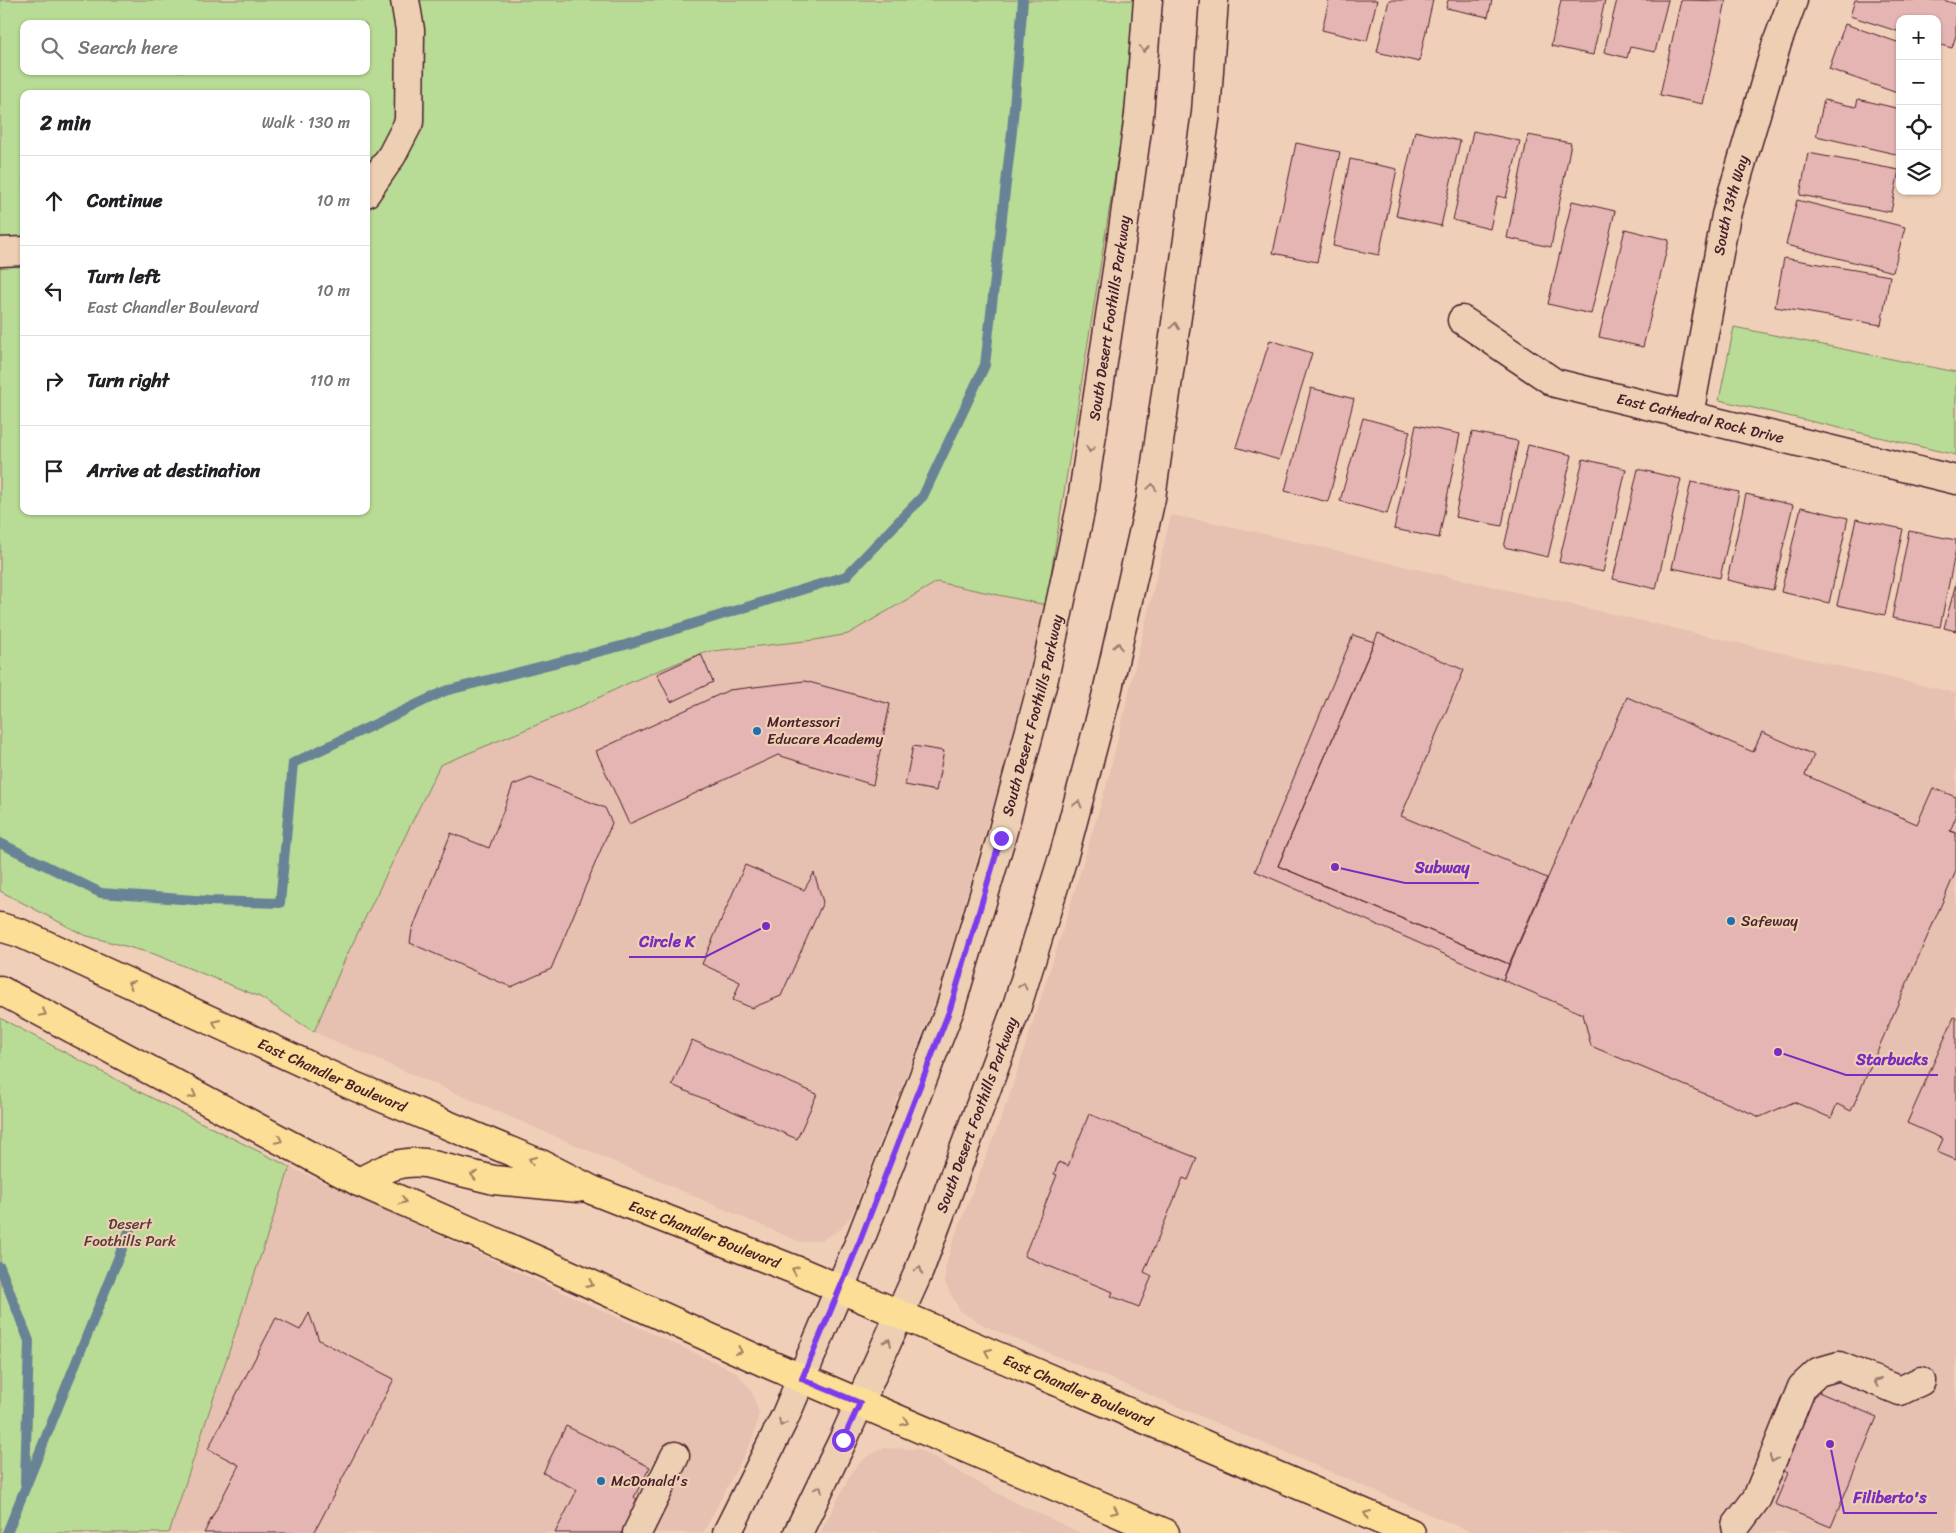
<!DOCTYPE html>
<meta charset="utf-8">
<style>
:root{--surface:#fff;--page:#f2f2f2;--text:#202124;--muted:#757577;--line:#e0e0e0}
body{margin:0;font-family:Sriracha,sans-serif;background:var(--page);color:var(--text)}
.controls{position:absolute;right:15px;top:15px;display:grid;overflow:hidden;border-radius:10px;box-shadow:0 1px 4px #0004}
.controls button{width:45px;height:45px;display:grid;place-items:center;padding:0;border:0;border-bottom:1px solid var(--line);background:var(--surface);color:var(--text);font:25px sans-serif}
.stop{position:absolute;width:15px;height:15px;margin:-11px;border:4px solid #7c3aed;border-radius:50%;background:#fff}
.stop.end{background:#7c3aed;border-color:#fff;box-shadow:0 1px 5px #0008}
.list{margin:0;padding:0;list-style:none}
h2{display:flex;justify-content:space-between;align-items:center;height:65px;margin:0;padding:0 20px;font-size:21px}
h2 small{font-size:16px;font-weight:400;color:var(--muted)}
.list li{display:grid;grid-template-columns:32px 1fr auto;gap:15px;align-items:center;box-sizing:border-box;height:90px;padding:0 20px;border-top:1px solid var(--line)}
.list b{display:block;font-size:19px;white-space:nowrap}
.list p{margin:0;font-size:16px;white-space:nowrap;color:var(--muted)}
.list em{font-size:16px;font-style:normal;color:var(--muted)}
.icon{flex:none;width:28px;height:28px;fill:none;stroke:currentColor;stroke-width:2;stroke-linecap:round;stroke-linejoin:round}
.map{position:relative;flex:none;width:1956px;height:1533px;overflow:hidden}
.search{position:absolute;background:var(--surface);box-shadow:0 1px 4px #0004;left:20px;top:20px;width:350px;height:55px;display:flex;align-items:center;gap:12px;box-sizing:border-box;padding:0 18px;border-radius:10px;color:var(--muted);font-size:19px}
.panel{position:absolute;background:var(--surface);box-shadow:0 1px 4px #0004;left:20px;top:90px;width:350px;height:425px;border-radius:10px}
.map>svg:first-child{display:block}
.built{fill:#e6c0b0}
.green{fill:#b8db95;stroke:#817d60;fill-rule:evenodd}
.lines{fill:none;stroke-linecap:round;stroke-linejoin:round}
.stream{stroke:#698396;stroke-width:10}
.building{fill:#e5b5b3;stroke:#4a1f2b}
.minor-casing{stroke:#4a1f2b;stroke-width:31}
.major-casing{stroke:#4a1f2b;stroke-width:31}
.minor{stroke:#edd0b4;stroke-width:28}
.major{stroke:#fdde96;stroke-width:28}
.oneway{stroke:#9c7870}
.oneway2{stroke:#a47e60}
.route{stroke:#7c3aed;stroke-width:6}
.poi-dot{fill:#1f6fb2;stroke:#edd0b4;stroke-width:2}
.labels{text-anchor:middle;stroke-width:4.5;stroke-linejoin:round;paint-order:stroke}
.street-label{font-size:15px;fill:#4a1f2b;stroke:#edd0b4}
.poi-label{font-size:15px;fill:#4a1f2b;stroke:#edd0b4;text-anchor:start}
.park-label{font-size:15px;fill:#5a3b3b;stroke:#edd0b4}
.leader{fill:none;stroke:#7b2cbf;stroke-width:2}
.callout-dot{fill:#7b2cbf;stroke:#edd0b4;stroke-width:2}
.callout-label{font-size:16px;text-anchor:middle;font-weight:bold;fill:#7b2cbf;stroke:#edd0b4;stroke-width:4.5;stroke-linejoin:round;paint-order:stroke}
</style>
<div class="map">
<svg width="1956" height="1533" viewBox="0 0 1956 1533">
<rect width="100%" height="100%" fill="#f0cfb8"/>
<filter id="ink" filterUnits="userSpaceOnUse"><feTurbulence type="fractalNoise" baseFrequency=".02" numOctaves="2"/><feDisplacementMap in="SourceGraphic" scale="10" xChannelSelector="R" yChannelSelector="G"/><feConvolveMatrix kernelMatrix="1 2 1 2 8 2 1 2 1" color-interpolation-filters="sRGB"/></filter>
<g filter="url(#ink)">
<path class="built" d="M 1171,515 L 1220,524 L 1956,693 L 1956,1533 L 1473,1533 L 1186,1410 L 985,1326 L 960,1311 L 945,1283 L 945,1269 L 951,1247 L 1007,1103 L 1063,929 L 1108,780 Z
M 937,582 L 1046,605 L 1002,775 L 937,996 L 852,1214 L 841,1229 L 822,1240 L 800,1242 L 314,1032 L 345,959 L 440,765 L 575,709 L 633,681 L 704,652 L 815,640 L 848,634 Z
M 290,1167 L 736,1372 L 751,1390 L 759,1413 L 753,1438 L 703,1533 L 169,1533 Z
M 883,1448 L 918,1449 L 1008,1499 L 1081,1533 L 820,1533 L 853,1470 L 865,1458 Z"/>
<path class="green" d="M 0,0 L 1137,0 L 1122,130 L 1046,605 L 937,582 L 848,634 L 815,640 L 704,652 L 633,681 L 575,709 L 440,765 L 345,959 L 314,1032 L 260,997 L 154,954 L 84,935 L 0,891 ZM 24,24 L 366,24 L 366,71 L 24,71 ZM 24,94 L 366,94 L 366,511 L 24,511 Z
M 1734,327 L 1956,372 L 1956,455 L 1719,400 Z
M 0,1018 L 140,1092 L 290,1167 L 169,1533 L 0,1533 Z"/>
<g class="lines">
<path class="stream" d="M 0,843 L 101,893 L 208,901 L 280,903 L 293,763 L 445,691 L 625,645 L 846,576 L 923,496 L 985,365 L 1012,131 L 1023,0
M 0,1267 L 29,1341 L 25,1483
M 7,1533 L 130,1229"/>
</g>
<path class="building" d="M 1329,0 L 1377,0 L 1367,41 L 1322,30 Z
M 1389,0 L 1433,0 L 1419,62 L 1377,52 Z
M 1448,0 L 1492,0 L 1488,17 L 1446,8 Z
M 1561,0 L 1605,0 L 1593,55 L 1551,46 Z
M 1617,0 L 1668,0 L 1655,52 L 1630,47 L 1627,58 L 1604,52 Z
M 1681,0 L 1726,1 L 1703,104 L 1660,95 Z
M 1855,0 L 1943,0 L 1956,4 L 1956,35 L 1952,48 L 1937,44 L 1937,19 L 1900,19 L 1900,32 L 1850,16 Z
M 1845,24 L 1900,43 L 1900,94 L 1829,69 Z
M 1858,99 L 1900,109 L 1900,155 L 1816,136 L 1824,100 L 1856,107 Z
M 1415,131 L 1460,141 L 1441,226 L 1396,216 Z
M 1473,131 L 1520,141 L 1506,198 L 1497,196 L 1490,229 L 1453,220 Z
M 1528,135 L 1571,143 L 1551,247 L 1507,238 Z
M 1296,143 L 1340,152 L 1317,262 L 1273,253 Z
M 1808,153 L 1899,170 L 1891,212 L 1800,195 Z
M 1350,159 L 1397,169 L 1379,255 L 1333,246 Z
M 1797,200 L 1905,227 L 1893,272 L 1786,245 Z
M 1572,201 L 1615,211 L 1591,314 L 1548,304 Z
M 1625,229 L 1669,240 L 1643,347 L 1599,337 Z
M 1784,258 L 1890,276 L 1881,325 L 1775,307 Z
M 1270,340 L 1312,353 L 1279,460 L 1236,447 Z
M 1311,388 L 1354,399 L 1328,502 L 1285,491 Z
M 1363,418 L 1410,431 L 1387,514 L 1340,501 Z
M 1416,425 L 1460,434 L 1439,538 L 1394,529 Z
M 1472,432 L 1518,441 L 1502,526 L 1455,517 Z
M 1528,445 L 1572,455 L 1548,557 L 1504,547 Z
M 1583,459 L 1626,469 L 1603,572 L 1559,562 Z
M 1638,469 L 1681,479 L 1656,589 L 1613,579 Z
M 1691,482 L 1739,492 L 1720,578 L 1672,568 Z
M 1746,494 L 1793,505 L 1773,590 L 1727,580 Z
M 1801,507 L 1848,518 L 1829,603 L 1781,592 Z
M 1856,519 L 1903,529 L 1885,615 L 1837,605 Z
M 1909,531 L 1956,540 L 1956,549 L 1940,627 L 1892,618 Z
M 1956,583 L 1956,631 L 1944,628 Z
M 1378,633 L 1464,670 L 1401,816 L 1547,878 L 1509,964 L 1278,866 Z
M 1353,635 L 1374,642 L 1278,866 L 1509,964 L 1503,980 L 1255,871 Z
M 701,654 L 713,682 L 671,702 L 657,674 Z
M 805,681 L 890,704 L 873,785 L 778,755 L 629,824 L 596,751 L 729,690 Z
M 1627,697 L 1753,752 L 1762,732 L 1814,755 L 1805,775 L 1917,824 L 1933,788 L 1956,797 L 1956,817 L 1950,831 L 1956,833 L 1956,871 L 1851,1111 L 1837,1104 L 1831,1118 L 1794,1102 L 1760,1117 L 1591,1046 L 1583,1014 L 1503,980 Z
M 913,746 L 944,751 L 936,791 L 905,785 Z
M 531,778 L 605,808 L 612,823 L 551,969 L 511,987 L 410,943 L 412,930 L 451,833 L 489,848 L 513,785 Z
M 745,865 L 804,890 L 814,873 L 823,902 L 781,996 L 752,1008 L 733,1000 L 740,982 L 702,964 Z
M 1954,1017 L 1956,1018 L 1956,1160 L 1937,1152 L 1943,1139 L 1907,1123 Z
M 692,1040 L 817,1094 L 797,1139 L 672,1085 Z
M 1089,1114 L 1197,1158 L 1188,1180 L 1183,1178 L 1144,1272 L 1152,1276 L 1139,1307 L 1111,1296 L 1113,1292 L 1024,1256 L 1057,1175 L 1054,1174 L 1059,1162 L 1068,1166 Z
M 309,1313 L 319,1340 L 394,1379 L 314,1533 L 204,1533 L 239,1465 L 208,1449 L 276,1318 L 300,1330 Z
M 1816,1391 L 1877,1417 L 1831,1527 L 1775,1504 L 1788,1473 L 1782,1470 Z
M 566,1426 L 650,1467 L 634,1497 L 639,1501 L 623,1533 L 555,1533 L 577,1490 L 543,1473 Z"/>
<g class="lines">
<g class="minor-casing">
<g id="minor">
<path d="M 366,193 L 392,155 L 409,122 L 410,30 L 405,0"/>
<path d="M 0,252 L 24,251"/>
<path id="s1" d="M 1462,320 L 1555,383 L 1956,480"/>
<path id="s2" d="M 1689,415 L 1726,215 L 1777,43 L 1793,0"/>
<path d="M 1736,1526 L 1757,1498 L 1802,1387 L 1818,1372 L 1839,1366 L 1900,1391 L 1921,1381"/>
<path d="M 637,1533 L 675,1456"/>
<path id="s3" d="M 727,1533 L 785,1417 L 859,1243 L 950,1009 L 1001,838 L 1044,678 L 1081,507 L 1122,237 L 1139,115 L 1148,0"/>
<path id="s4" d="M 798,1533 L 843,1440 L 919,1271 L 1016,1009 L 1065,851 L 1106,697 L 1151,498 L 1206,113 L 1214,0"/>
</g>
</g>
<g class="major-casing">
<g id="major">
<path id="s5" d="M 0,927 L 20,933 L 349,1084 L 541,1164 L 592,1190 L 803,1273 L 1411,1533"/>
<path d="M 0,990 L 359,1182 L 546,1264 L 766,1363 L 1165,1533"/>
<path d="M 359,1182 C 383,1170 397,1160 425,1163 L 494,1180 L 578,1188"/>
</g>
</g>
<use href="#minor" class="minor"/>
<use href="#major" class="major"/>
</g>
<defs><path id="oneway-chevron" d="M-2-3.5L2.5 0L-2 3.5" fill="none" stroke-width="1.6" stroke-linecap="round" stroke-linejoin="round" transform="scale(1.25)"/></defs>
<g class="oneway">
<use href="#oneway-chevron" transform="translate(1144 49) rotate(95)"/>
<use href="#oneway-chevron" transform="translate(1175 326) rotate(-82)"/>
<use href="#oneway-chevron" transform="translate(1090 449) rotate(99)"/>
<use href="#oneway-chevron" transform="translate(1152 487) rotate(-82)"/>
<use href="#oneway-chevron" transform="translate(1118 646) rotate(-77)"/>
<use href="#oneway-chevron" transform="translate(1078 804) rotate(-75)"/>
<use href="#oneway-chevron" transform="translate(1023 986) rotate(-73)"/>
<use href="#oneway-chevron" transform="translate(919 1270) rotate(-69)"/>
<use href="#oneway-chevron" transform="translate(888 1342) rotate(-66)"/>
<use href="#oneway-chevron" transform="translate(1877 1382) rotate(-157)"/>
<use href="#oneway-chevron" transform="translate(782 1423) rotate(116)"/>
<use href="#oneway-chevron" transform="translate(1773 1459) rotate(112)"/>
<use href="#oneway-chevron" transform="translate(819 1489) rotate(-64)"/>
</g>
<g class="oneway2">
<use href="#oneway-chevron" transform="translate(131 984) rotate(-156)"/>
<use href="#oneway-chevron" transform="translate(43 1013) rotate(28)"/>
<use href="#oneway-chevron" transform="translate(216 1023) rotate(-155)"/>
<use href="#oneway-chevron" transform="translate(193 1095) rotate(28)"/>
<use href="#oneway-chevron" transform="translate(279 1140) rotate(26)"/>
<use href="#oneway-chevron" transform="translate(532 1160) rotate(-157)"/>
<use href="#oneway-chevron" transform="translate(474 1175) rotate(-166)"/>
<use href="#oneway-chevron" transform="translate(403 1201) rotate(24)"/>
<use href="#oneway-chevron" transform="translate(795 1270) rotate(-158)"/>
<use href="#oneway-chevron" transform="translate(590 1284) rotate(25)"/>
<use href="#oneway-chevron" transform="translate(739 1351) rotate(24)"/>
<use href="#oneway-chevron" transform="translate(988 1352) rotate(-157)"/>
<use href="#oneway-chevron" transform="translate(905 1422) rotate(23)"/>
<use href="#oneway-chevron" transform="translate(1115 1511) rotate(23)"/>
<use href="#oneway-chevron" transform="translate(1367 1514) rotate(-157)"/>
</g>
</g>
<g class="lines" filter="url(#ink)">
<path class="route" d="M 843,1440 L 860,1403 L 802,1379 L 859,1243 L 950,1009 L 1001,838"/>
</g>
<g class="poi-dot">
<circle cx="757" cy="731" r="5"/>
<circle cx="1731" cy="921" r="5"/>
<circle cx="601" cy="1481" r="5"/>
</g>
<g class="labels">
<g class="street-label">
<text dy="5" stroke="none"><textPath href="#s2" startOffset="214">South 13th Way</textPath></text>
<text dy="5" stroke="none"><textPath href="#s3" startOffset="1280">South Desert Foothills Parkway</textPath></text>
<text dy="5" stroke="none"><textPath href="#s1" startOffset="262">East Cathedral Rock Drive</textPath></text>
<text dy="5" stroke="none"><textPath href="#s3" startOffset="875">South Desert Foothills Parkway</textPath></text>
<text dy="5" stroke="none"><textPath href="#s5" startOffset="364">East Chandler Boulevard</textPath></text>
<text dy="5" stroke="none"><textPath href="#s4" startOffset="455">South Desert Foothills Parkway</textPath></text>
<text dy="5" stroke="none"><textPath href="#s5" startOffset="769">East Chandler Boulevard</textPath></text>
<text dy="5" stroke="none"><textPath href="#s5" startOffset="1174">East Chandler Boulevard</textPath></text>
</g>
<g class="poi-label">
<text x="767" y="727">Montessori<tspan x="767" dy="17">Educare Academy</tspan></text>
<text x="1741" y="926">Safeway</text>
<text x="611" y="1486">McDonald's</text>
</g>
<g class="park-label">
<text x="130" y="1229">Desert<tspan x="130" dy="17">Foothills Park</tspan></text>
</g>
</g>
<path class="leader" d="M1335 867L1405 883H1479M766 926L705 957H629M1778 1052L1846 1075H1938M1830 1444L1844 1513H1937"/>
<g class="callout-dot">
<circle cx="1335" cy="867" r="5"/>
<circle cx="766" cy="926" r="5"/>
<circle cx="1778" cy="1052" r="5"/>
<circle cx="1830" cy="1444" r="5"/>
</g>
<g class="callout-label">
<text x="1442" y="873">Subway</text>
<text x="667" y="947">Circle K</text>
<text x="1892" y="1065">Starbucks</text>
<text x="1890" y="1503">Filiberto's</text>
</g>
</svg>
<div class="controls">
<button>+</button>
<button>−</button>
<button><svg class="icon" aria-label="locate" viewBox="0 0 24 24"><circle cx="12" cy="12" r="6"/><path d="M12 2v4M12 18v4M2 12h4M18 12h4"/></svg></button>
<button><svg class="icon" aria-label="layers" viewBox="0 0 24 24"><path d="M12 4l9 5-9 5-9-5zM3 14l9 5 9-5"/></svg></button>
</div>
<div class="stop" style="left:843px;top:1440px"></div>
<div class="stop end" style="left:1001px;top:838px"></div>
<div class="search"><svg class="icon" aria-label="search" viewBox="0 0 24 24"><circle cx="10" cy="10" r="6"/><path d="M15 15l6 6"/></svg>Search here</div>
<section class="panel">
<h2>2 min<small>Walk · 130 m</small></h2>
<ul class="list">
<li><svg class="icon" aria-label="ahead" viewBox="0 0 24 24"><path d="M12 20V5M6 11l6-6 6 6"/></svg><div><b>Continue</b></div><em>10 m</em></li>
<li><svg class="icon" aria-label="left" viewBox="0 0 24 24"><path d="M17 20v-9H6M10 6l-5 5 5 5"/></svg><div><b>Turn left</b><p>East Chandler Boulevard</p></div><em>10 m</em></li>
<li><svg class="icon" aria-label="right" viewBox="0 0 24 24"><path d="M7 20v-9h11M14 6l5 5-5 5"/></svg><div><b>Turn right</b></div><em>110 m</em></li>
<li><svg class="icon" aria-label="arrive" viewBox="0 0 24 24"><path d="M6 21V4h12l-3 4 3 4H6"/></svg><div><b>Arrive at destination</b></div></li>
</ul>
</section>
</div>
